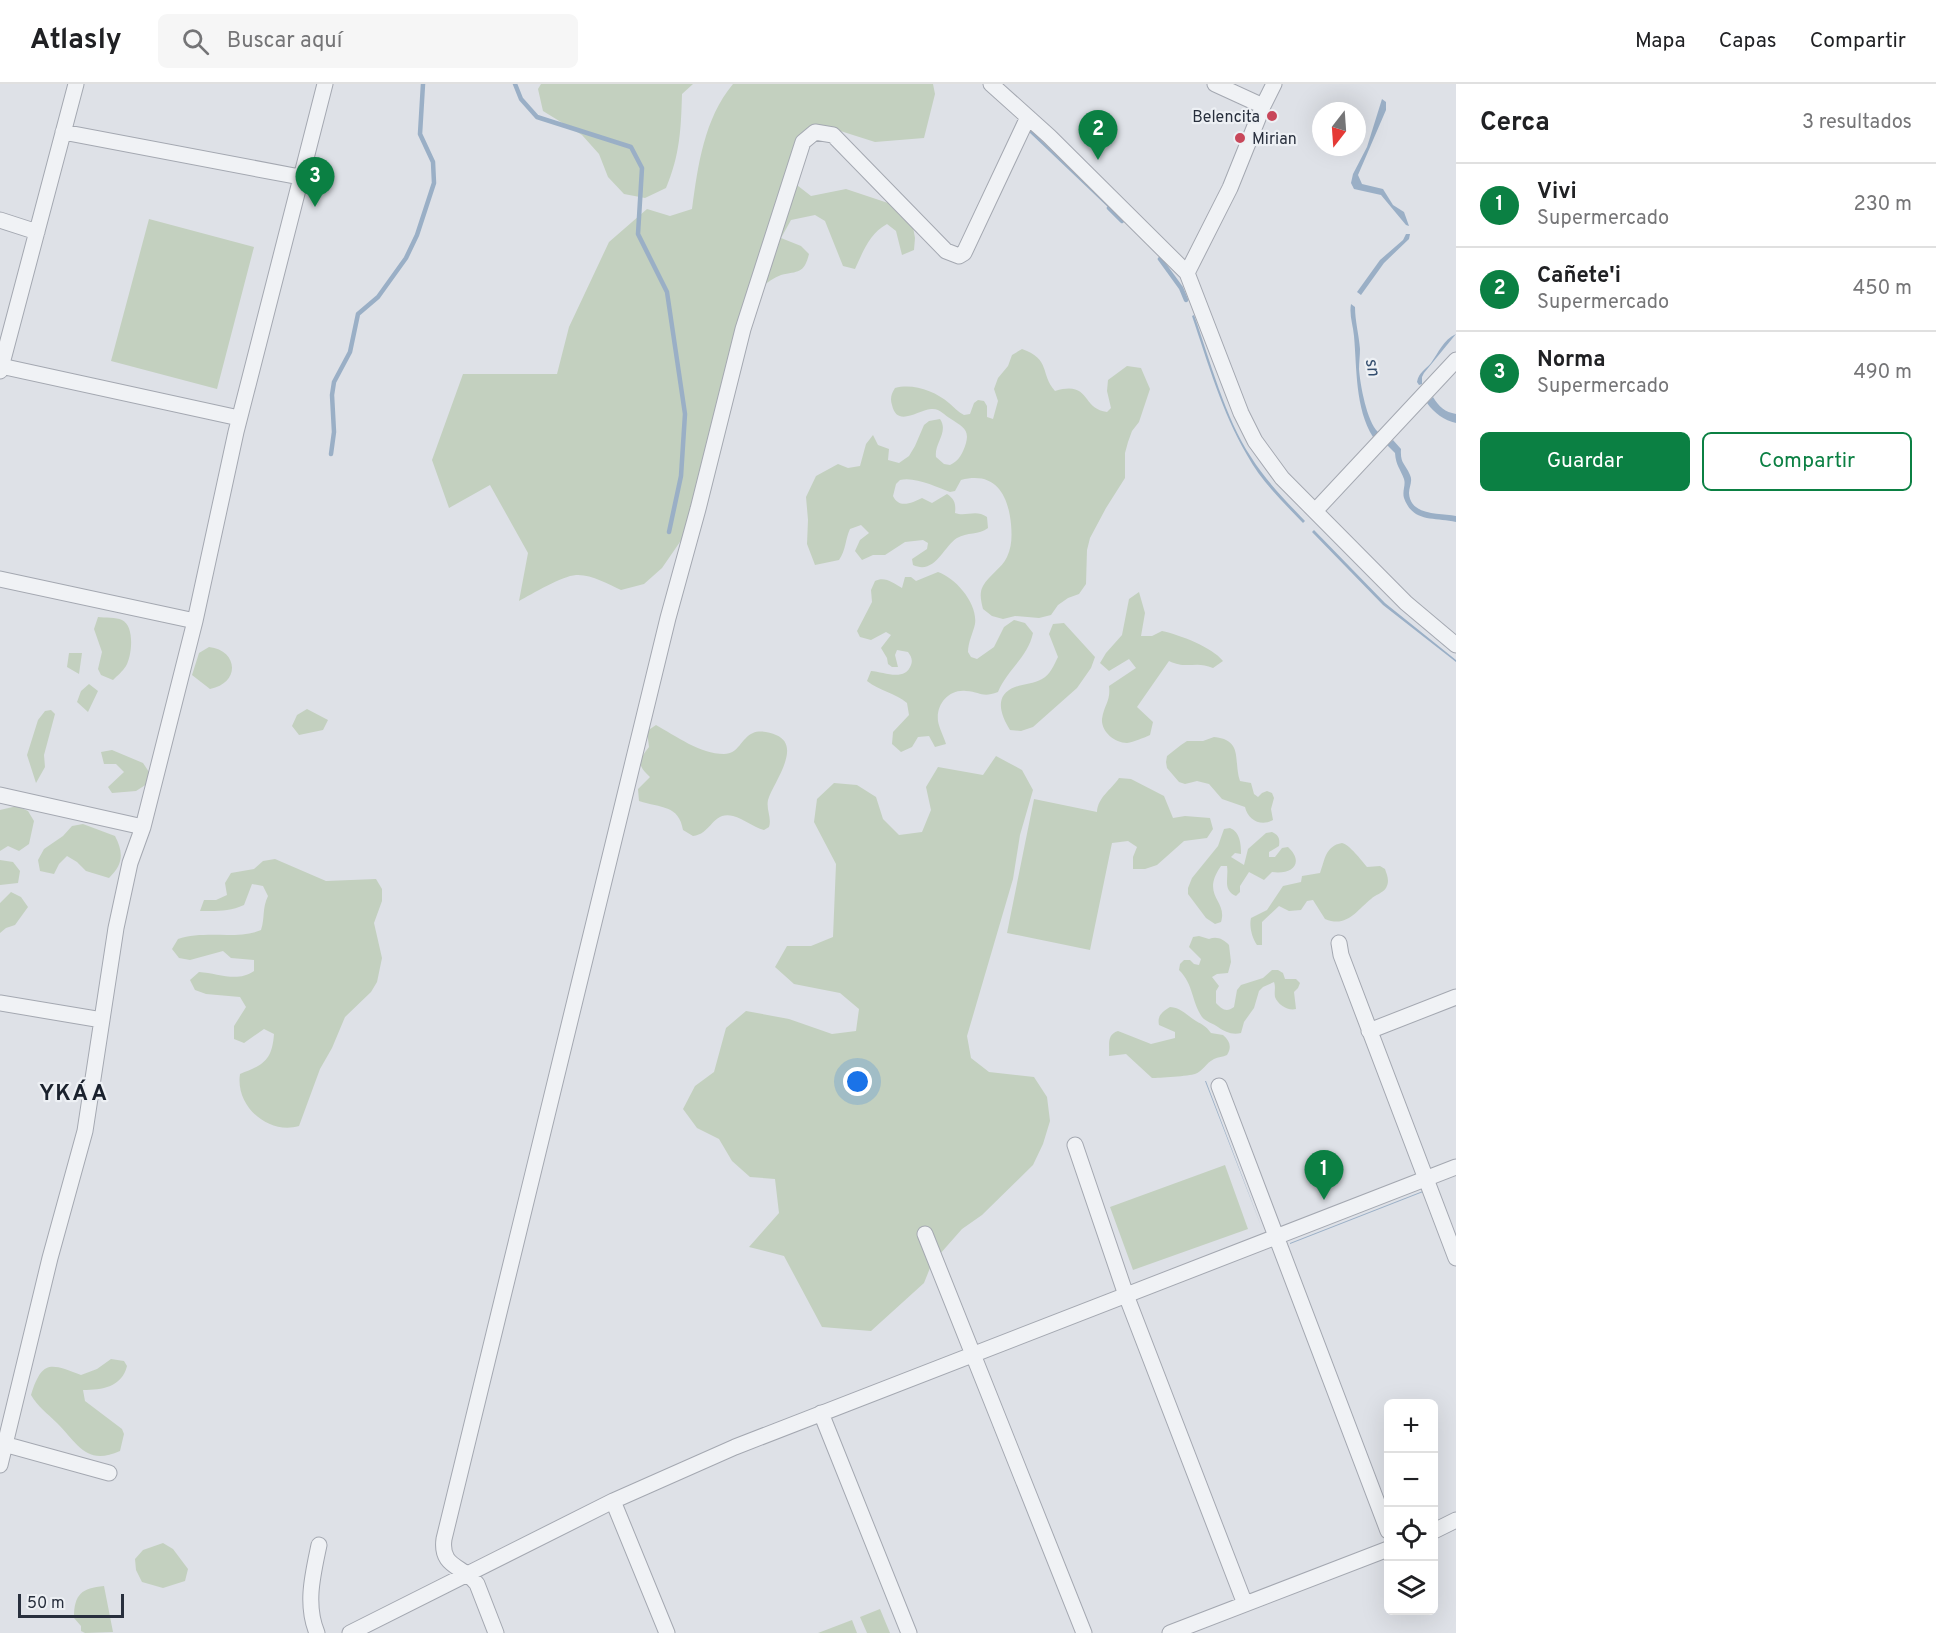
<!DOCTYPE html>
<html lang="es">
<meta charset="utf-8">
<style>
:root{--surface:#fff;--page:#f6f6f6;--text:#202124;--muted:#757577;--line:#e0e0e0;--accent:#0b8043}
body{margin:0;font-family:Overpass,sans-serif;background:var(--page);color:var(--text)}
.controls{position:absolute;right:18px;bottom:18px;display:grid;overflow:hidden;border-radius:9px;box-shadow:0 6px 24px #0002}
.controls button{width:54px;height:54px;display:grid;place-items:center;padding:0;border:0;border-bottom:2px solid var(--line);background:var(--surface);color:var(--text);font:30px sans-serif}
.compass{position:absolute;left:1312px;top:18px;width:54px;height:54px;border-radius:50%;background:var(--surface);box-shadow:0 6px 24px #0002;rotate:197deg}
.scale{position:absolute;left:18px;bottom:15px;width:106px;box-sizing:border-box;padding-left:6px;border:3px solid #282f3d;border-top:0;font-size:16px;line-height:21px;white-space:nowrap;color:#282f3d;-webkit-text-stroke:4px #edf0f4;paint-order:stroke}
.you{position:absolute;left:858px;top:998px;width:21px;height:21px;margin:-15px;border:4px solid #fff;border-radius:50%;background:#1a73e8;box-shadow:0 0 0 9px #1a73e833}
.badge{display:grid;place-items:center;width:39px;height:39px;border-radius:50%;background:var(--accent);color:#fff;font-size:20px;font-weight:700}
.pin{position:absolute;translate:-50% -50px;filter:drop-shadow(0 2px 3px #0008)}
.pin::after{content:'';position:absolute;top:32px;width:21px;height:18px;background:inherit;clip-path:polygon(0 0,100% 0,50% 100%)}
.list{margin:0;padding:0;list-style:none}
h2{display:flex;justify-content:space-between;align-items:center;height:78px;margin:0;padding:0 24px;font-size:26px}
h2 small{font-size:20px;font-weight:400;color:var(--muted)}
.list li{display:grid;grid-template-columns:39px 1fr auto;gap:18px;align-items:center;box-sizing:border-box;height:84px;padding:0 24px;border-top:2px solid var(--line)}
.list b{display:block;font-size:22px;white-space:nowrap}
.list p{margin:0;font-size:20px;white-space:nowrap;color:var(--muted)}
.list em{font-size:20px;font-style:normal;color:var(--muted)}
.actions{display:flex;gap:12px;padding:18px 24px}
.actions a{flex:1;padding:14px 0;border:2px solid var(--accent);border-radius:9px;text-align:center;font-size:21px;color:var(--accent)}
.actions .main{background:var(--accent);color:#fff}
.icon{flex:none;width:33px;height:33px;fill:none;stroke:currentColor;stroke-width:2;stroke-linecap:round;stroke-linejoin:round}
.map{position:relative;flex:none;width:1456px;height:1549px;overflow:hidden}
header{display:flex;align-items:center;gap:36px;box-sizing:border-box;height:84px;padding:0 30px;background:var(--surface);border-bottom:2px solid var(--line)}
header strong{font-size:28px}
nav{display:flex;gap:33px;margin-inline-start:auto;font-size:21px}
.search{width:420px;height:54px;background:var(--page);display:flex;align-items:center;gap:15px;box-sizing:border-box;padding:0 21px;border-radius:9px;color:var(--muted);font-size:22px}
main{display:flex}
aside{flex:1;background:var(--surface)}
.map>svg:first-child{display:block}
.green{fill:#c3d0bf}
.water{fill:#9aafc6}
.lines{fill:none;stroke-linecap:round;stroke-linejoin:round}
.stream{stroke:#9aafc6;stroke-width:4.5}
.minor-casing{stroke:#a4a8b1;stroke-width:17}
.minor{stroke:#f0f2f5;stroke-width:15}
.poi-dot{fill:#c8475a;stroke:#edf0f4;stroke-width:2}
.labels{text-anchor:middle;stroke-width:4.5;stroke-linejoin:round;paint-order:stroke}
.poi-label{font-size:16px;fill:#282f3d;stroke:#edf0f4;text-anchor:end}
.water-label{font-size:18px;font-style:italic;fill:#344e6f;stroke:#edf0f4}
.district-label{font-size:22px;font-weight:bold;letter-spacing:1.5px;fill:#1a212d;stroke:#edf0f4}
</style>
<header>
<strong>Atlasly</strong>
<div class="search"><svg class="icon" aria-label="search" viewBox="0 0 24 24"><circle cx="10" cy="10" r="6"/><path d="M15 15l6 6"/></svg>Buscar aquí</div>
<nav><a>Mapa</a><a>Capas</a><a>Compartir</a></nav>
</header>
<main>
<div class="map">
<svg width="1456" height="1549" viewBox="0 0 1456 1549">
<rect width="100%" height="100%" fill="#dee1e7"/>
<path class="green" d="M 541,0 L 693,0 L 682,10 C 681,45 680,71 666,104 L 645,114 L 624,110 L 608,93 L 599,70 L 582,51 L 543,27 L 538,5 Z
M 733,0 L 933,0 L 935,10 L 924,54 L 875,58 L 831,44 L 807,55 L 793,98 L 811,112 L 846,105 L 900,123 L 913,143 L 915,154 L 914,166 L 902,171 L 896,147 L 887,140 C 869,150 863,168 855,185 L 843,182 L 825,137 L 815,131 L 791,136 L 781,154 L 801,162 L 809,170 C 804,190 798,187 781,191 C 773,194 766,200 759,204 L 702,426 L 662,484 L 644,500 L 621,506 C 608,500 591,490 576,491 C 562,492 532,510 519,517 L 528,469 L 490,401 L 449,424 L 432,376 L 463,290 L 557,290 L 569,243 L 609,158 L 647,125 L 670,132 L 692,125 C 698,81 704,35 733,0 Z
M 149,135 L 254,163 L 217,305 L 111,277 Z
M 1022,265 C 1051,275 1040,290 1055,307 C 1091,296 1081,325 1107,328 L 1111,324 L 1107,307 L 1108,296 L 1127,282 L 1141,284 L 1150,305 L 1139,338 L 1132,347 L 1128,358 L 1125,369 L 1125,394 L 1106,424 L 1090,454 L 1087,466 L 1086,500 L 1079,510 L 1068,514 L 1058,521 L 1051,531 L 1039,534 L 1015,532 L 1003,535 L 992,532 L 983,525 C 981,517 979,509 983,502 C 989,491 1002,484 1007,473 C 1012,462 1012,452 1011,440 C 1008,410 995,387 961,396 L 955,407 L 950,408 C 937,403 914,392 900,396 L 896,400 L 893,412 C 899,425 912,419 922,414 L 932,419 L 947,410 C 955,415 956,421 955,429 C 966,433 976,425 987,433 L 988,444 C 979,451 967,448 957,454 C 943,463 935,491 913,481 L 912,475 L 927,465 L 928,459 L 923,456 L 905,458 L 885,471 L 873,471 L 862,476 L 855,467 L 860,456 L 869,449 L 861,441 L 850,445 C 845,456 846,466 839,476 L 815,481 L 807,460 L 808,436 L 806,413 L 816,392 L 838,380 L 848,384 L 860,382 L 866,360 L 873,351 L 878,361 L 889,365 L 888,376 L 899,379 L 909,372 L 915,362 L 924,341 L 929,337 L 940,335 C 949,348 934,359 936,373 L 944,380 L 950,381 C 959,377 963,369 966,359 C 970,345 961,342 951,335 C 944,331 940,324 931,325 C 918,326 897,344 892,321 C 890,315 891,310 895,304 C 913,299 935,307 949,319 C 954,323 958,328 964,331 L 970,330 L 974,319 L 978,316 L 984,317 L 987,322 L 987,333 L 993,335 L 998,317 L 994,305 L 998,294 L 1008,282 L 1012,271 Z
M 938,488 C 956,494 978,520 975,540 C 973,549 968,558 968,568 L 971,573 L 977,575 L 994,563 L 1004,543 L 1014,536 L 1025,539 L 1033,549 C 1028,573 1007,586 998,608 C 982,614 981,608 966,607 C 949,605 936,620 938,637 C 939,644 944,653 946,660 L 935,663 L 929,652 L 918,653 L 912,663 L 901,668 L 892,660 L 893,648 L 909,631 L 907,619 C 895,609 880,607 867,597 L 871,587 C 884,588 905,598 911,581 C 913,576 911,572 908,568 L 897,566 L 895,571 L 898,583 L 892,583 L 888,580 L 887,574 L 881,564 L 891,551 L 886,548 L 871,556 L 860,553 L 857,547 L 872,518 L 871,506 L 875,497 C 885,492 893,499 902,504 L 905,493 L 911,493 L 916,497 Z
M 1139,508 L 1145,529 L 1141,552 L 1152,552 L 1162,547 C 1180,551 1212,563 1223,577 L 1213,584 C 1195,576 1188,586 1169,577 L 1137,623 L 1153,638 L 1150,651 C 1143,654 1134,658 1127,659 C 1114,659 1101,647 1102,635 C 1104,621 1111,617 1109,602 L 1136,584 L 1129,575 L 1109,587 L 1100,579 L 1106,569 L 1122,551 L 1129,515 Z
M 98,533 C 105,534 116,533 122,536 C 135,542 132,572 126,582 C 123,587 117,592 113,596 L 101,591 L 98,585 L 102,568 L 94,545 Z
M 1064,539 L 1095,573 L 1091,584 L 1077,604 L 1033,643 L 1021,647 L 1010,646 C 1001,632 993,611 1015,603 C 1023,600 1034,600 1042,595 C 1050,591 1054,581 1058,573 L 1049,550 L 1053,540 Z
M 209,563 C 238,566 241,599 210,605 L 192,591 L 199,569 Z
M 69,569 L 82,569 L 79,590 L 67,583 Z
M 89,600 L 98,607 L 88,628 L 77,618 L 81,607 Z
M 307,625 L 328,636 L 323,646 L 299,651 L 292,642 L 297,631 Z
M 51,626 L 55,630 L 44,671 L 45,683 L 36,699 L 27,671 L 38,636 L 45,627 Z
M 656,641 C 676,652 700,670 724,670 C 739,670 741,654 753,649 C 759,646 770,648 776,651 C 803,662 773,699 768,716 C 766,726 772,734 769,743 L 764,746 C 753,743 744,735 733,732 C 712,727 712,750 693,752 L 683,746 C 679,721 661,724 639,717 L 638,705 L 650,693 C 637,681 638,677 649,663 L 647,647 Z
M 1214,653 C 1244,656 1233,677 1240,697 L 1251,699 L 1254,710 L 1258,713 L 1262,709 L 1267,707 L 1272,709 L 1274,714 L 1271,725 L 1273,736 C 1261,743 1248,736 1245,723 L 1222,715 L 1209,700 L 1197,697 L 1185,700 L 1179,698 L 1167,684 L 1166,678 L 1167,672 L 1181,661 L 1187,657 L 1203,657 Z
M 112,666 L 143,679 L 149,688 L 147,700 L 136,707 L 112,709 L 108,703 L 124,688 L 116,680 L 104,680 L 101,668 Z
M 996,672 L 1022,686 L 1033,706 L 1020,751 L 1013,795 L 967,952 L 971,974 L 989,988 L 1034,993 L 1047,1013 L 1050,1037 L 1043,1060 L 1033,1081 L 982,1131 L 962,1145 L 932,1179 L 924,1199 L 871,1247 L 822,1243 L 784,1172 L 749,1163 L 779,1129 L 775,1095 L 750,1093 L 732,1077 L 719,1055 L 697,1044 L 683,1025 L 695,1002 L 714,988 L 726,944 L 746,927 L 789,935 L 832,950 L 856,947 L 859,925 L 840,909 L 794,900 L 775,883 L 787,862 L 811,862 L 833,853 L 836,780 L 814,738 L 817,715 L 834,699 L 857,701 L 876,713 L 883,735 L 899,751 L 922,748 L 931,726 L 926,703 L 938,683 L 983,691 Z
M 1119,694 L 1131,695 L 1164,712 L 1173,734 L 1185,732 L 1210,734 L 1213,745 L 1207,754 L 1184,757 L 1157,781 L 1145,785 L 1133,785 L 1133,773 L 1137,763 L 1128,757 L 1112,759 L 1090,866 L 1007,849 L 1034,715 L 1097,728 C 1098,713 1111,706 1119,694 Z
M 17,722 L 28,727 L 34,737 L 29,760 L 19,767 L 8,762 L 0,767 L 0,726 Z
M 83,740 L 115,752 C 124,769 123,781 109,794 L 86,787 L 77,778 L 67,772 L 59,780 L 54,790 L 40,787 L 38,776 L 44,765 L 63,752 L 72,742 Z
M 1230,744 C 1240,748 1241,760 1241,770 L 1235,769 L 1231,773 L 1244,781 L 1248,765 L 1266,749 L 1272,748 C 1279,751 1280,755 1279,762 L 1269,768 L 1269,773 L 1275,773 L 1282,764 L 1288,763 C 1305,779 1292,791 1272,788 L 1264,796 L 1249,788 L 1240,802 L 1240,808 L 1236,812 C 1222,806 1229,794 1227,782 L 1221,782 C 1200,812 1228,816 1221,838 L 1215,840 L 1206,834 L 1188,810 L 1188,804 L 1192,794 L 1218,762 L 1224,745 Z
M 1342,759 C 1350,761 1361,776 1367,783 L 1380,782 L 1385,785 C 1387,791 1390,797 1386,804 C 1383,809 1375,811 1371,815 C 1356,827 1347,844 1325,835 L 1313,816 L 1307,817 L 1301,826 L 1289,827 L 1279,822 L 1262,838 L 1262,861 L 1257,861 C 1252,854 1249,842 1251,834 L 1267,826 L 1283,802 L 1301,798 L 1302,792 L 1320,789 C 1325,776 1325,762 1342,759 Z
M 275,775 L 326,797 L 376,795 L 382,805 L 382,817 L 374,839 L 382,874 L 377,898 L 371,908 L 345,933 L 332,964 L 320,985 L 299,1042 C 268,1051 235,1022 240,990 C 263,981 272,977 274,950 L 264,945 L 244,959 L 234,955 L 234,942 L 246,923 L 240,913 L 206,910 L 195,906 L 190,896 L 199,888 C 218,889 237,899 254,887 L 254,876 L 231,874 L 223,867 L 190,876 L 179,874 L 172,865 L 178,855 C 204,846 239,856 261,846 C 265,834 262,824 268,812 L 263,802 L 252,800 L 244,821 C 229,828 216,827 200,827 L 204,816 L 216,816 L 227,811 L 225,799 L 231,789 L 254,785 L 263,777 Z
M 0,776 L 13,778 L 20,787 L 18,799 L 0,801 Z
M 11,808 L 21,813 L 28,823 L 15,841 L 6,844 L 0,849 L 0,819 Z
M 1199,852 L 1209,855 C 1217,852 1223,855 1229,861 L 1231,878 L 1228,889 L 1217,890 L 1212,893 L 1219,902 L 1216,907 L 1216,919 C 1222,925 1226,929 1234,923 L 1237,906 L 1241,901 L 1263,894 L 1272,886 L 1278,886 L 1283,889 L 1285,895 L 1296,895 L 1300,899 L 1298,904 L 1294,908 L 1296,925 C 1288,927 1278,921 1275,913 C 1274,907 1276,904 1274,898 L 1263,903 L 1259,907 L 1254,924 L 1244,938 L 1241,949 C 1232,951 1225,948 1218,943 C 1213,939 1206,938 1202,933 C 1191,917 1194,901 1179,886 L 1180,880 L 1184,876 L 1190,876 L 1194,880 L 1199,881 L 1201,875 L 1189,863 L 1193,853 Z
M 1170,923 C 1182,924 1186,931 1196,937 C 1203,941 1206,942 1211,949 L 1223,951 C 1230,957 1232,963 1227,971 C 1223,973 1218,973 1214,975 C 1206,979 1203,987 1195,990 C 1190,992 1158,994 1152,994 L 1126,970 L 1109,972 C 1110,961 1106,951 1118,947 L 1151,960 L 1175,954 L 1175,948 L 1159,941 C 1157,932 1162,928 1170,923 Z
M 1225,1081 L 1248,1145 L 1133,1186 L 1110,1123 Z
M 111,1275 L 124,1277 L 127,1282 C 122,1303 102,1306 83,1306 L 85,1317 L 122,1345 L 124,1350 L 120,1367 C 86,1382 78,1360 57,1339 C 47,1329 38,1323 31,1311 C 42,1276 50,1279 81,1291 L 97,1285 Z
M 163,1459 L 173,1465 L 188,1485 L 185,1497 L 163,1504 L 142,1498 L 136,1486 L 135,1475 L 143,1466 Z
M 104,1502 L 113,1548 L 85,1549 L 81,1547 L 81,1542 L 74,1534 C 74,1510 82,1504 104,1502 Z
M 880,1525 L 890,1549 L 867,1549 L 860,1533 Z
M 852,1536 L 857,1549 L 818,1549 Z"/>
<path class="water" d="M 1382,15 L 1386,18 L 1386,26 L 1358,91 L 1362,100 L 1383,105 L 1393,121 L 1404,128 L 1409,142 L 1406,141 L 1381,111 L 1354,105 L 1351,99 L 1353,90 L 1367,63 Z
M 1031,46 L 1113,126 L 1112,127 L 1029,48 Z
M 1406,150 L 1410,150 L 1409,155 L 1384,179 L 1361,211 L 1357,208 L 1380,176 L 1403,156 Z
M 1351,220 L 1355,223 C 1355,237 1359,251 1360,265 C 1360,272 1359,278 1359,285 C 1360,300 1367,338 1378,348 L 1373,353 C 1355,324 1357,285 1354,252 C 1353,241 1349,231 1351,220 Z
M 1194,231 C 1210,276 1225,334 1251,373 C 1266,397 1286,417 1305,437 L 1303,439 C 1283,418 1261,397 1247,371 C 1222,328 1208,279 1192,232 Z
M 1456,250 L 1424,289 L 1422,293 L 1422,300 L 1419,301 L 1417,298 C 1419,288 1425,286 1431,279 C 1439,268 1443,256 1456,250 Z
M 1433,313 C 1439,323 1445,328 1456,330 L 1456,339 C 1444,336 1435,330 1427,319 Z
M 1393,356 L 1401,365 C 1400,380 1405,379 1410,391 C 1413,397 1409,403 1409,409 C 1410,432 1440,429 1456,432 L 1456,438 C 1434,433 1413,439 1404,414 C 1402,407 1406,401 1404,395 C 1400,384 1396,382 1395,369 L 1387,361 Z
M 1314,446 L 1385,519 L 1456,576 L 1456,578 L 1383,521 L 1312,448 Z
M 1205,997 L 1206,997 L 1263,1147 Z
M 1423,1107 L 1423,1108 L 1290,1160 L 1290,1159 Z"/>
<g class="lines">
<path class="stream" d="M 515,0 L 521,15 L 537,33 L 631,63 L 642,84 L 638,150 L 667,208 L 685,330 L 681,392 L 669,448
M 1109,124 L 1122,137
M 1160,175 L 1181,204 L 1186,216
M 331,370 L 334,348 L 332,311 L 334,298 L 350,268 L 358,230 L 378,213 L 406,174 L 417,151 L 434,99 L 433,78 L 420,50 L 423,0"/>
<g class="minor-casing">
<path id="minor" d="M 991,0 L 1049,52 L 1187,189 L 1241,329 L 1255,357 L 1282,394 L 1406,519 L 1456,561
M 1215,0 L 1263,22
M 63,48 L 300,93
M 0,136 L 37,148
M 1187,189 L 1230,104 L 1263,22 L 1274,0
M 1,282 L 239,334
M 0,287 L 76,0
M 1315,427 L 1456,276
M 0,495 L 195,537
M 0,711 L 143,743
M 1339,859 L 1341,871 L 1456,1174
M 0,919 L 102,936
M 1369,947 L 1456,913
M 1219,1002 L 1388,1447
M 1075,1061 L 1126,1211 L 1245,1520
M 925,1150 L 1084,1549
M 821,1329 L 909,1549
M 0,1359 L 109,1389
M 0,1381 L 50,1174 L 85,1047 L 116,844 L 130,779 L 143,743 L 195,537 L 236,348 L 325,0
M 613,1417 L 667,1549
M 1434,1447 L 1456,1436
M 317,1549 C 305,1520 313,1490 319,1461
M 350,1549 L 613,1417 L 735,1363 L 1456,1083
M 496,1549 L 477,1500 C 463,1481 440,1484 444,1455 L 668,534 L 698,425 L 743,245 L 803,58 L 815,48 L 833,51 L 946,167 L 959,172 L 964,169 L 1028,33
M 1170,1549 L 1388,1465"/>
</g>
<use href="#minor" class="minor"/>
</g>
<g class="poi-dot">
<circle cx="1272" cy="32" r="6"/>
<circle cx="1240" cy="54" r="6"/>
</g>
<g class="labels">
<g class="poi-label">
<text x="1260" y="38">Belencita</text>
<text x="1252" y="60" text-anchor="start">Mirian</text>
</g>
<g class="water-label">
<text transform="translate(1373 283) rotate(79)" y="6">sn</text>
</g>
<g class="district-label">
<text x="74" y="1016">YKA´A</text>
</g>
</g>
</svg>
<div class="controls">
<button>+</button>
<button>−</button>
<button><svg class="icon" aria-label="locate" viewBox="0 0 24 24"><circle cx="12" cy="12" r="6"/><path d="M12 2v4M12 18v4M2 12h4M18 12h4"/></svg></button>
<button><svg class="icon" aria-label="layers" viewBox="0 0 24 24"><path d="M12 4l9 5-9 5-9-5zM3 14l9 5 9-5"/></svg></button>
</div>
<svg class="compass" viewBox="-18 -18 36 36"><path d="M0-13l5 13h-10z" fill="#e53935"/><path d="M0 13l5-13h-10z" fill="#757577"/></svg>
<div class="scale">50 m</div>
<div class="you"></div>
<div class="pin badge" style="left:1324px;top:1116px">1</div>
<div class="pin badge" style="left:1098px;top:76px">2</div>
<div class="pin badge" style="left:315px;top:123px">3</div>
</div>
<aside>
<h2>Cerca<small>3 resultados</small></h2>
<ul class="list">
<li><span class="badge">1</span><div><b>Vivi</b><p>Supermercado</p></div><em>230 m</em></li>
<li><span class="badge">2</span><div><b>Cañete'i</b><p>Supermercado</p></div><em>450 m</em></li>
<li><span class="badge">3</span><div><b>Norma</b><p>Supermercado</p></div><em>490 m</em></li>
</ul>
<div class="actions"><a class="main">Guardar</a><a>Compartir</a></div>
</aside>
</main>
